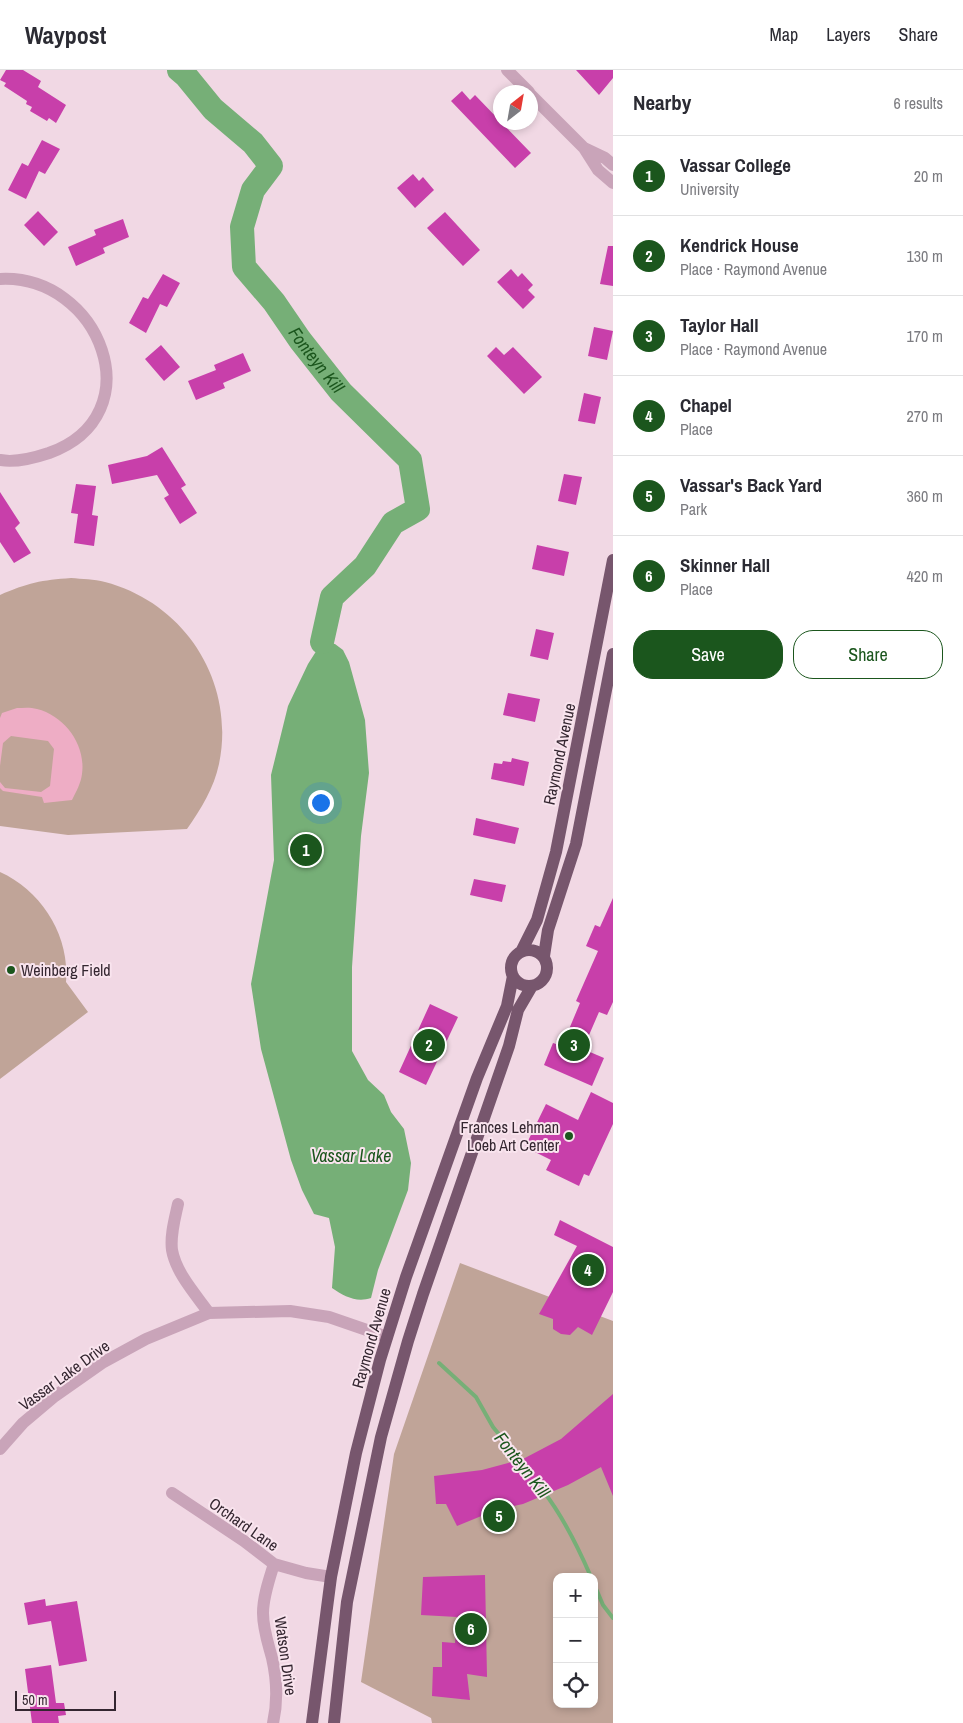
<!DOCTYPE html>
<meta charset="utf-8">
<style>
:root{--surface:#fff;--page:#f7f7f7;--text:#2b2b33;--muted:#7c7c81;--line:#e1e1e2;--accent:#1b561d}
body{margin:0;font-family:"Archivo Narrow",sans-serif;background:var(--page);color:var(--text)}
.controls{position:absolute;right:15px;bottom:15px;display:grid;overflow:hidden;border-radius:10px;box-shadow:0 2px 8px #0003}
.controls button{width:45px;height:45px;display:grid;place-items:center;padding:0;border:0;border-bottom:1px solid var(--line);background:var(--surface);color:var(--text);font:25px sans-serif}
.compass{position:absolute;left:493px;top:15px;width:45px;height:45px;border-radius:50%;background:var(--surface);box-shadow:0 2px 8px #0003;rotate:31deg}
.scale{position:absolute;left:15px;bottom:12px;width:101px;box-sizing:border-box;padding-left:5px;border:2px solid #342630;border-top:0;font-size:14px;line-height:18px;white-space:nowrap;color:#342630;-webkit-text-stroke:4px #f9e4ee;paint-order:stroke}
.you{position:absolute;left:320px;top:732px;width:18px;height:18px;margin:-12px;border:4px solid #fff;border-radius:50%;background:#1a73e8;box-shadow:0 0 0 8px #1a73e833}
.badge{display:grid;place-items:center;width:32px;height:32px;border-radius:50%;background:var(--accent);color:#fff;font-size:16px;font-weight:700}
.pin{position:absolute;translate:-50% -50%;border:2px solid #fff;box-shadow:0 1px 5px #0006}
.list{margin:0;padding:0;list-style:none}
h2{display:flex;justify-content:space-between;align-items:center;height:65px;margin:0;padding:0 20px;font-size:21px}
h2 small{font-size:16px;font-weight:400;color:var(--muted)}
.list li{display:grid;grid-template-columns:32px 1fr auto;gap:15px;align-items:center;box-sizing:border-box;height:80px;padding:0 20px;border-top:1px solid var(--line)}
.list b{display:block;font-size:19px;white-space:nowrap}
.list p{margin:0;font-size:16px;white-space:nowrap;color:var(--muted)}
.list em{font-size:16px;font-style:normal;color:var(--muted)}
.actions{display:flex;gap:10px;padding:15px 20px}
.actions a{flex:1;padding:11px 0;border:1px solid var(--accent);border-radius:20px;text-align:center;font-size:18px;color:var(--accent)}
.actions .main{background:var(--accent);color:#fff}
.icon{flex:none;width:28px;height:28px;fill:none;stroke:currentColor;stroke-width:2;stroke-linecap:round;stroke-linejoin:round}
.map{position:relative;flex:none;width:613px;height:1653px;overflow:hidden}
header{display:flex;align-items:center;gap:30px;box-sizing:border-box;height:70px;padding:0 25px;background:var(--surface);border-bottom:1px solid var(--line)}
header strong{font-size:24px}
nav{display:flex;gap:28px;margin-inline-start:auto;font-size:18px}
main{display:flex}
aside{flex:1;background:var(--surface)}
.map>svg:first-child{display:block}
.green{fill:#c0a498;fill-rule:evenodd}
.sand{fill:#eeadc5}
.water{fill:#76af77}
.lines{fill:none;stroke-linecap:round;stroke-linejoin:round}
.stream{stroke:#76af77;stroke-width:4}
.river{stroke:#76af77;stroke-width:24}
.building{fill:#c83faa}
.minor{stroke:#c9a4b9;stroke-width:12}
.major{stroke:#77566d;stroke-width:12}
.poi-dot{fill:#1b561d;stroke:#f9e4ee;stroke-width:2}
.labels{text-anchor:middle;stroke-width:4;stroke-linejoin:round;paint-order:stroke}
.street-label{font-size:16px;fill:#342630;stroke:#f9e4ee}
.poi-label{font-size:16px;fill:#342630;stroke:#f9e4ee;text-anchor:start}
.water-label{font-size:18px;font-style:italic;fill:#1b561d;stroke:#f9e4ee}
</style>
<header>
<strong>Waypost</strong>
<nav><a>Map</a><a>Layers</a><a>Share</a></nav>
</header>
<main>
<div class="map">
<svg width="613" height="1653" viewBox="0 0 613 1653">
<rect width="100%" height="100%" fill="#f1d8e4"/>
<path class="green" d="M 71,508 C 82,509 94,509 105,512 C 185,533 236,612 219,694 C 214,718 201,739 187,759 L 68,765 L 0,756 L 0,525 C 27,513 42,510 71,508 Z
M 0,802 C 42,821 70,866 66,912 L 88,942 L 0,1009 Z
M 460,1193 L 613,1251 L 613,1653 L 432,1653 L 431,1648 L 361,1612 L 394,1384 ZM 557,1507 L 594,1507 L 594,1634 L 557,1634 Z"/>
<path class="sand" d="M 17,638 C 23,638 30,637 37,639 C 65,646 86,675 82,704 C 81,713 76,722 72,730 L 44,733 L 42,727 L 3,721 L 0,718 L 0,712 L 5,718 L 41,722 L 50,716 L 54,679 L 48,671 L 11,666 L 3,673 L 0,696 L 0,648 L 2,643 Z"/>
<path class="water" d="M 322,572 L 335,574 L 343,580 L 349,592 L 365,650 L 369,703 L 361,766 L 352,897 L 352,981 L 368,1010 L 384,1025 L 391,1042 L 404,1059 L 411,1093 L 408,1120 L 378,1200 L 371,1228 C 356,1233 344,1226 332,1218 L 335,1177 L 329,1148 L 314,1144 L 302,1120 L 291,1090 L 261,979 L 251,914 L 274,790 L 271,705 L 288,636 L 308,594 Z"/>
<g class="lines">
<path class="stream" d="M 439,1293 L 476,1327 L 493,1357 L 522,1392
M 544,1422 C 564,1448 578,1477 591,1507
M 594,1514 L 603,1535 L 613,1548"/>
<path class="river" id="s1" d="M 179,0 L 186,6 L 213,39 L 253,73 L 271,96 L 253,120 L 242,157 L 244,197 L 274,232 L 300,270 L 341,322 L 410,390 L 418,439 L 393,453 L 365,496 L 332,527 L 322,572"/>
</g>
<path class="building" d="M 6,0 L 23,0 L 41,11 L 38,17 L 66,35 L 56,53 L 49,48 L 47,51 L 30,41 L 32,37 L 26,34 L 27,31 L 4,16 L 6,13 L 0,10 Z
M 576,0 L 613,0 L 613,8 L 599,25 Z
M 462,21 L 470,30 L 475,25 L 531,83 L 515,98 L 451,31 Z
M 42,70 L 60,79 L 45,104 L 39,101 L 26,129 L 8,120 L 22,93 L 28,96 Z
M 413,104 L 419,111 L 423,107 L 434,120 L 415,138 L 397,118 Z
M 38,141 L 58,162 L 44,176 L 24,155 Z
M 445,142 L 480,180 L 463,196 L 427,158 Z
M 123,149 L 129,167 L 103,178 L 105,183 L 76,196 L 68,177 L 96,165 L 94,160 Z
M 608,176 L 613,176 L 613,216 L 600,214 Z
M 511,199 L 518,207 L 522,203 L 533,215 L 528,220 L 535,227 L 523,239 L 497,212 Z
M 163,204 L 180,213 L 167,237 L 160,234 L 146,263 L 129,253 L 143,227 L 148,229 Z
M 594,257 L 613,261 L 607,290 L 588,286 Z
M 161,275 L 180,297 L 164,311 L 145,289 Z
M 496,277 L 504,285 L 513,277 L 542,307 L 524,324 L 487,286 Z
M 243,283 L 251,301 L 223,313 L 225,318 L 196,330 L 188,311 L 216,300 L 214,295 Z
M 584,323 L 601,327 L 595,354 L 578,351 Z
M 162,377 L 186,415 L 181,418 L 197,443 L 180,454 L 164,428 L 169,425 L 157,405 L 112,414 L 108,395 L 147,386 Z
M 564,404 L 582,407 L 576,435 L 558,431 Z
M 76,414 L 96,416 L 92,445 L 98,446 L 94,476 L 74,473 L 78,444 L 71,443 Z
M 0,422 L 20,453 L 15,458 L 31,483 L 14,493 L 0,472 Z
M 537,475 L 569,482 L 564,506 L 532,499 Z
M 536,559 L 554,563 L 548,590 L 530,586 Z
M 508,623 L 540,629 L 535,652 L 503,645 Z
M 512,688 L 529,692 L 524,716 L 491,709 L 494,693 L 502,694 L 503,691 L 511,692 Z
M 476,748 L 519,758 L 515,774 L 473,765 Z
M 474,809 L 506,815 L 502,832 L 470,825 Z
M 613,828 L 613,932 L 607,945 L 599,942 L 583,979 L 604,988 L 592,1016 L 544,995 L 553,973 L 562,976 L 580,933 L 576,931 L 598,881 L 586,876 L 595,855 L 600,857 Z
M 430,934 L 458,947 L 426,1015 L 399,1002 Z
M 591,1022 L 613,1033 L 613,1054 L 589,1106 L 584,1104 L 579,1116 L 546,1100 L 551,1090 L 525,1077 L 546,1034 L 578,1050 Z
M 560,1150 L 613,1177 L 613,1222 L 592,1265 L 578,1257 L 570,1265 L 561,1264 L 553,1259 L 553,1249 L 539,1244 L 577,1176 L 554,1165 Z
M 613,1324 L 613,1426 L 601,1397 L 568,1415 L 523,1434 L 496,1440 L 457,1456 L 446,1434 L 436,1434 L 434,1406 L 482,1400 L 523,1389 L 561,1369 Z
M 485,1505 L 487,1607 L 467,1604 L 470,1630 L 432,1626 L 433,1597 L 442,1597 L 442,1572 L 455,1573 L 457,1547 L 421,1545 L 423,1507 Z
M 45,1529 L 46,1536 L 77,1531 L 87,1591 L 59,1596 L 51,1551 L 28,1555 L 24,1533 Z
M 51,1595 L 56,1633 L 64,1633 L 66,1645 L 58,1646 L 59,1653 L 32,1653 L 25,1599 Z"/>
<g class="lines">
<path class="minor" d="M 507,0 L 529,22
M 530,24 L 584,78
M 613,95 L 605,88 L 584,78 L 598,100 L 613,113
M 0,209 C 100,204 155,345 49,383 C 34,388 15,393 0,390
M 178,1134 C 175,1148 170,1165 172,1180 C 176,1203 196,1225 209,1243 L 290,1241 L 329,1247 L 387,1267
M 0,1379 L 23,1353 L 55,1326 L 102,1293 L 146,1269 L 209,1243
M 172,1423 L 244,1471 L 274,1494 L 306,1503 L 331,1507
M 273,1653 C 278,1631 277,1610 272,1588 C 268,1573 263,1559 263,1543 C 263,1527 269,1510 274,1494"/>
<path class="major" d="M511 898a18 18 0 1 1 36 0a18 18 0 1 1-36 0Z
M 522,880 L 537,850 L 556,782 L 613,490
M 544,886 L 548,860 L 576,774 L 613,584
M 312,1653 L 331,1507 L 356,1383 L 380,1290 L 406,1207 L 477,1008 L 507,936 L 513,906
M 334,1653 L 347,1532 L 381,1367 L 408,1271 L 423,1224 L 509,976 L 518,940 L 532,916"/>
</g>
<g class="poi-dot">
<circle cx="11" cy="900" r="5"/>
<circle cx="569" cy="1066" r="5"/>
</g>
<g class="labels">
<g class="street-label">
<text transform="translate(559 684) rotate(-78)" y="6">Raymond Avenue</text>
<text transform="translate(371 1268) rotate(-74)" y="6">Raymond Avenue</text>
<text transform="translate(64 1305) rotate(-36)" y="6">Vassar Lake Drive</text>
<text transform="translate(244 1454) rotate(35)" y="6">Orchard Lane</text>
<text transform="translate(286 1586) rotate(82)" y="6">Watson Drive</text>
</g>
<g class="poi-label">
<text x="21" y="906">Weinberg Field</text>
<text x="559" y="1063" text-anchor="end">Frances Lehman<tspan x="559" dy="18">Loeb Art Center</tspan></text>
</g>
<g class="water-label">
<text dy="6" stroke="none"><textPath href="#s1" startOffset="360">Fonteyn Kill</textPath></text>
<text x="351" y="1092">Vassar Lake</text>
<text transform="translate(522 1395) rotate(52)" y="6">Fonteyn Kill</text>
</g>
</g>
</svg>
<div class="controls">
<button>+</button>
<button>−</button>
<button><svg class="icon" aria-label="locate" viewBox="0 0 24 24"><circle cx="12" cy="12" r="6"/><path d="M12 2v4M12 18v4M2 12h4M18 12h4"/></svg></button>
</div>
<svg class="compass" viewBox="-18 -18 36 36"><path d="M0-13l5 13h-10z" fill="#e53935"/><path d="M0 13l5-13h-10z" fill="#7c7c81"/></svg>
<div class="scale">50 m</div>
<div class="you"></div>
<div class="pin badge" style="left:306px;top:780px">1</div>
<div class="pin badge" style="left:429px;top:975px">2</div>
<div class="pin badge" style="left:574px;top:975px">3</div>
<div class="pin badge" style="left:588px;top:1200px">4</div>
<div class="pin badge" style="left:499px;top:1446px">5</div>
<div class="pin badge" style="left:471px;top:1559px">6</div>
</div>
<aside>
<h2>Nearby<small>6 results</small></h2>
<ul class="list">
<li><span class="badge">1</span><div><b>Vassar College</b><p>University</p></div><em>20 m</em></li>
<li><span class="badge">2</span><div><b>Kendrick House</b><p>Place · Raymond Avenue</p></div><em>130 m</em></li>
<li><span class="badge">3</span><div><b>Taylor Hall</b><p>Place · Raymond Avenue</p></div><em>170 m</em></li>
<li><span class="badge">4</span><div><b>Chapel</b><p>Place</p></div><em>270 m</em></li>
<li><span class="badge">5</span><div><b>Vassar's Back Yard</b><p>Park</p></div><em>360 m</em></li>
<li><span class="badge">6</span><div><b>Skinner Hall</b><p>Place</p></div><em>420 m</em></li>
</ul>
<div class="actions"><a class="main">Save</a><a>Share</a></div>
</aside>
</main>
